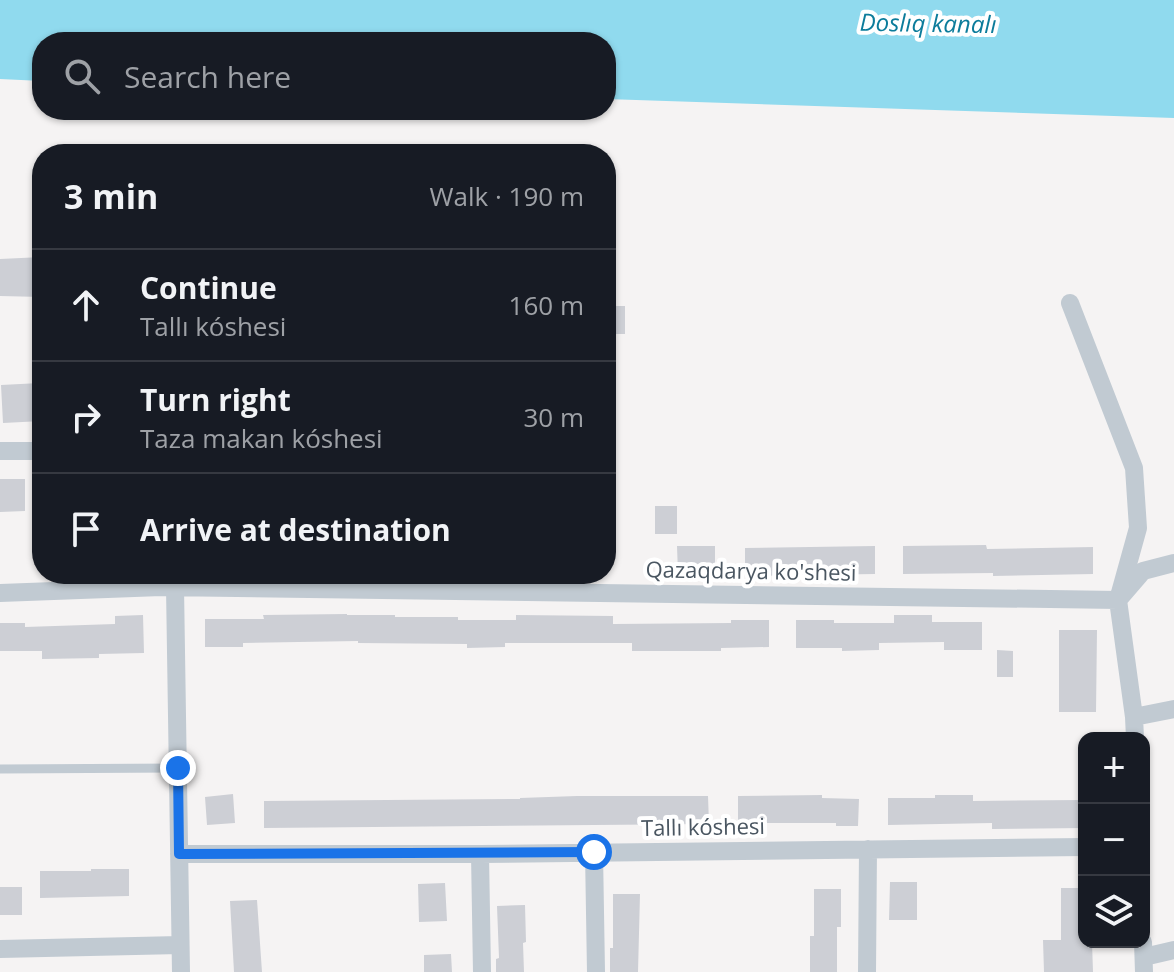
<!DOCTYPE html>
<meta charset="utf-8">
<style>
:root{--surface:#171b24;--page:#20242c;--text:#f1f3f6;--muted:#9ea1a6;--line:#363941}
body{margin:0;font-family:"Open Sans",sans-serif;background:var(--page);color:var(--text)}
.controls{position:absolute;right:24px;bottom:24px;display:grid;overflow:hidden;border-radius:16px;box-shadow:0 2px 6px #0004}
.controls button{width:72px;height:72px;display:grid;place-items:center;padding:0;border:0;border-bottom:2px solid var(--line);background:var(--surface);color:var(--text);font:40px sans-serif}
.stop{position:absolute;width:24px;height:24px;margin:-18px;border:6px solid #1a73e8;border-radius:50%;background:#fff}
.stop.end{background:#1a73e8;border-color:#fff;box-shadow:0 2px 8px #0008}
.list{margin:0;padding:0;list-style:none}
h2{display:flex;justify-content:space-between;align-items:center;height:104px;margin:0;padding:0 32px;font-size:34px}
h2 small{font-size:26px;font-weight:400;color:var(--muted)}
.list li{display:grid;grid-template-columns:52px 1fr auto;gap:24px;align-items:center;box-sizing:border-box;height:112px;padding:0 32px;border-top:2px solid var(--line)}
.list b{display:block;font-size:30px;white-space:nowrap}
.list p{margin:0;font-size:26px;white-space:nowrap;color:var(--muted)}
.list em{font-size:26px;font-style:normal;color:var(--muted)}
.icon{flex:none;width:44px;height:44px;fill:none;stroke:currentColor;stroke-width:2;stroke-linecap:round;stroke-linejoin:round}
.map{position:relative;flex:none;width:1174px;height:972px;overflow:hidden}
.search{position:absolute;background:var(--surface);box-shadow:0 2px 6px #0004;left:32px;top:32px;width:584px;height:88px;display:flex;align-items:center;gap:20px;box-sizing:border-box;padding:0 28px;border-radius:32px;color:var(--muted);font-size:30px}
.panel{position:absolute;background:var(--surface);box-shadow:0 2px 6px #0004;left:32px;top:144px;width:584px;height:440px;border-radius:32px}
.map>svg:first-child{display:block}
.water{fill:#90daee}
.building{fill:#cdcfd5}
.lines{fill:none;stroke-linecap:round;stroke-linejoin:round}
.lane{stroke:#c1cad2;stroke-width:9}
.street{stroke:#c1cad2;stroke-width:18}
.route{stroke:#1a73e8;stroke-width:10}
.labels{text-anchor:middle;stroke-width:8;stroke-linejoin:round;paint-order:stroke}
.street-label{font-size:22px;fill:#4a5661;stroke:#fff}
.water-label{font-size:24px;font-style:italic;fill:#0c7c9b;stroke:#fff}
</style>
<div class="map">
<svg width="1174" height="972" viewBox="0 0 1174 972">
<rect width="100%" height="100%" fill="#f5f3f3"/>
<path class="water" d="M 0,0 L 1174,0 L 1174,118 L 606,99 L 606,42 L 42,42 L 42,81 L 0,79 Z"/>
<path class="building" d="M 42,257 L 42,297 L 0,296 L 0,259 Z
M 606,306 L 625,306 L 625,334 L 606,334 Z
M 40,383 L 42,421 L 3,423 L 1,385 Z
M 0,479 L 25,479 L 25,511 L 0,512 Z
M 655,506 L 677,506 L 677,534 L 655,534 Z
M 986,545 L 987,549 L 1093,547 L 1093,574 L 993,576 L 993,573 L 903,574 L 903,546 Z
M 677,546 L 715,546 L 715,574 L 678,574 Z
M 875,546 L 875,574 L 745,576 L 745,548 Z
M 347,614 L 347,615 L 395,615 L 395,617 L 458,617 L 458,620 L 516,620 L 516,615 L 613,616 L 613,624 L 731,623 L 731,620 L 769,620 L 769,647 L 721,648 L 721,651 L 632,651 L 632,643 L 505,643 L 505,647 L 467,648 L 467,644 L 358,643 L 358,641 L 243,643 L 243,647 L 205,647 L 205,619 L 264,619 L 263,615 Z
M 143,615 L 144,653 L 99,654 L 99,658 L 42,659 L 42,651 L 0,651 L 0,623 L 25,623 L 25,627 L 115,624 L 115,616 Z
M 894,615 L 932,615 L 932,622 L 982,622 L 982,650 L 944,650 L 944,642 L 879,643 L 879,650 L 842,651 L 842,648 L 796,648 L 796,620 L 834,620 L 834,623 L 894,623 Z
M 1059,630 L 1097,630 L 1096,712 L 1059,712 Z
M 997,650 L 1013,651 L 1013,677 L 997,677 Z
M 233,794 L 235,823 L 207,825 L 205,797 Z
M 822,795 L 822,798 L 859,799 L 858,826 L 836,826 L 836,823 L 738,823 L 738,796 Z
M 935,795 L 973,795 L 973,801 L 1084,800 L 1084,828 L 992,829 L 992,823 L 888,825 L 888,798 L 935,798 Z
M 577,796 L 708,796 L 709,824 L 264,828 L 264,801 L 520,799 L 520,798 Z
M 91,869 L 129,869 L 129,896 L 40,898 L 40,871 L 91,871 Z
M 890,882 L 917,882 L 917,920 L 889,920 Z
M 445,883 L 447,921 L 419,922 L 418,884 Z
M 0,887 L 22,887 L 22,915 L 0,915 Z
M 1061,888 L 1084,888 L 1084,942 L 1092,942 L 1093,972 L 1044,972 L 1043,940 L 1061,940 Z
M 814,889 L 841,889 L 841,927 L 837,927 L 837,972 L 810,972 L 810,936 L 814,936 Z
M 613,894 L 640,894 L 638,972 L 610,972 L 610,948 L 613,948 Z
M 257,900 L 262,972 L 234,972 L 230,901 Z
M 525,905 L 526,942 L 523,943 L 524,972 L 496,972 L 496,959 L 499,958 L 497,906 Z
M 451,954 L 452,972 L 424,972 L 424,955 Z"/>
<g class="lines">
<path class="lane" d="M 0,769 L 178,768"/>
<path class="street" d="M 1070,303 L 1134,468 L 1138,528 L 1118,600 L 1134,717 L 1135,738
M 0,451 L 42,451
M 175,587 L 181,972
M 0,593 L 161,587 L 1118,600 L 1143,571 L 1174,563
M 1134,717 L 1174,709
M 594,852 L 596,972
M 179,854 L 480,854 L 1084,847
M 480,854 L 482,972
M 1143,942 L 1144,972
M 0,949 L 180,945
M 1144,957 L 1174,950
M 867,972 L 868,849"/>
</g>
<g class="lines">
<path class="route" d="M 178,768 L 179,854 L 594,852"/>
</g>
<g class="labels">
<g class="street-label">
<text transform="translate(751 571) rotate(1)" y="8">Qazaqdarya ko'shesi</text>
<text transform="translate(703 827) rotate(-1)" y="8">Tallı kóshesi</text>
</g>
<g class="water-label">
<text transform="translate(928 24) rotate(1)" y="8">Doslıq kanalı</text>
</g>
</g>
</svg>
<div class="controls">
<button>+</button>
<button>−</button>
<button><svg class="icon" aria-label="layers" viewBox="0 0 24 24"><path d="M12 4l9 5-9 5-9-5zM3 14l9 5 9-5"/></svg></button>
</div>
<div class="stop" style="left:594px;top:852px"></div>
<div class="stop end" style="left:178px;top:768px"></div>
<div class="search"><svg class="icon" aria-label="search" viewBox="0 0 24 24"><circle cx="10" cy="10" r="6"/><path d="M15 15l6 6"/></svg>Search here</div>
<section class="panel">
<h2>3 min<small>Walk · 190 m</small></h2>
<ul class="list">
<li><svg class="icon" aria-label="ahead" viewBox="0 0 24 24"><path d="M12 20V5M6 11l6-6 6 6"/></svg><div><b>Continue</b><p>Tallı kóshesi</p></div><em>160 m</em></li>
<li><svg class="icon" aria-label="right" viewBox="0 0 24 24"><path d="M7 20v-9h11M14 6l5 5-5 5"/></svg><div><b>Turn right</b><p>Taza makan kóshesi</p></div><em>30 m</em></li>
<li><svg class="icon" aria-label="arrive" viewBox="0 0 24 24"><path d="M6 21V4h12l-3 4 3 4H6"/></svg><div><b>Arrive at destination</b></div></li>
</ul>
</section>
</div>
